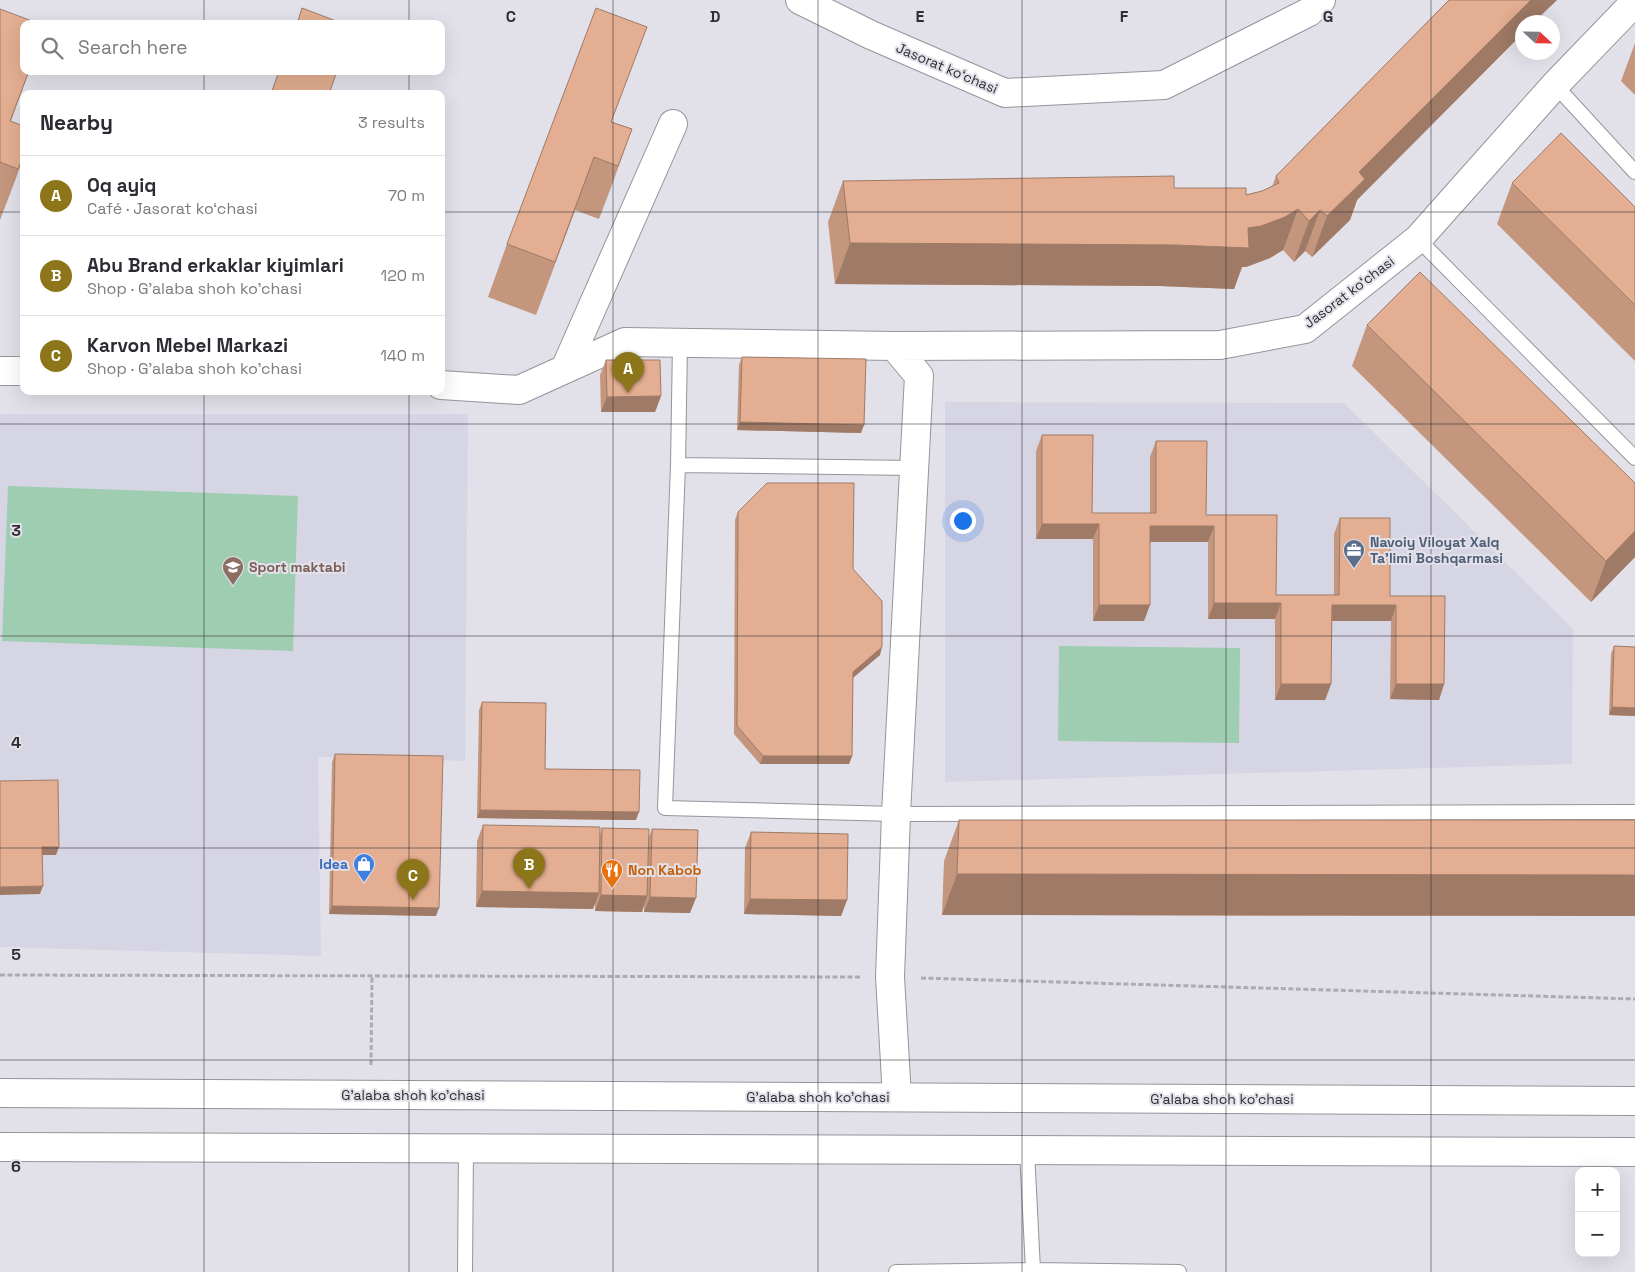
<!DOCTYPE html>
<meta charset="utf-8">
<style>
:root{--surface:#fff;--page:#f2f2f3;--text:#2b2b33;--muted:#7c7c81;--line:#e1e1e2;--accent:#8d761a}
body{margin:0;font-family:"Space Grotesk",sans-serif;background:var(--page);color:var(--text)}
.controls{position:absolute;right:15px;bottom:15px;display:grid;overflow:hidden;border-radius:10px;box-shadow:0 5px 20px #0002}
.controls button{width:45px;height:45px;display:grid;place-items:center;padding:0;border:0;border-bottom:1px solid var(--line);background:var(--surface);color:var(--text);font:25px sans-serif}
.compass{position:absolute;left:1515px;top:15px;width:45px;height:45px;border-radius:50%;background:var(--surface);box-shadow:0 5px 20px #0002;rotate:112deg}
.you{position:absolute;left:962px;top:520px;width:18px;height:18px;margin:-12px;border:4px solid #fff;border-radius:50%;background:#1a73e8;box-shadow:0 0 0 8px #1a73e833}
.badge{display:grid;place-items:center;width:32px;height:32px;border-radius:50%;background:var(--accent);color:#fff;font-size:16px;font-weight:700}
.pin{position:absolute;translate:-50% -41px;filter:drop-shadow(0 1px 2px #0008)}
.pin::after{content:'';position:absolute;top:26px;width:18px;height:15px;background:inherit;clip-path:polygon(0 0,100% 0,50% 100%)}
.list{margin:0;padding:0;list-style:none}
h2{display:flex;justify-content:space-between;align-items:center;height:65px;margin:0;padding:0 20px;font-size:21px}
h2 small{font-size:16px;font-weight:400;color:var(--muted)}
.list li{display:grid;grid-template-columns:32px 1fr auto;gap:15px;align-items:center;box-sizing:border-box;height:80px;padding:0 20px;border-top:1px solid var(--line)}
.list b{display:block;font-size:19px;white-space:nowrap}
.list p{margin:0;font-size:16px;white-space:nowrap;color:var(--muted)}
.list em{font-size:16px;font-style:normal;color:var(--muted)}
.icon{flex:none;width:28px;height:28px;fill:none;stroke:currentColor;stroke-width:2;stroke-linecap:round;stroke-linejoin:round}
.map{position:relative;flex:none;width:1635px;height:1272px;overflow:hidden}
.search{position:absolute;background:var(--surface);box-shadow:0 5px 20px #0002;left:20px;top:20px;width:425px;height:55px;display:flex;align-items:center;gap:12px;box-sizing:border-box;padding:0 18px;border-radius:10px;color:var(--muted);font-size:19px}
.panel{position:absolute;background:var(--surface);box-shadow:0 5px 20px #0002;left:20px;top:90px;width:425px;height:305px;border-radius:10px}
.map>svg:first-child{display:block}
.built{fill:#d6d5e4}
.green{fill:#9ecdb1}
.lines{fill:none;stroke-linecap:round;stroke-linejoin:round}
.service-casing{stroke:#94949c;stroke-width:16}
.minor-casing{stroke:#94949c;stroke-width:30}
.primary-casing{stroke:#94949c;stroke-width:30}
.path{stroke:#ababb2;stroke-width:3;stroke-dasharray:5 2.5;stroke-linecap:butt}
.service{stroke:#fff;stroke-width:14}
.minor{stroke:#fff;stroke-width:28}
.primary{stroke:#fff;stroke-width:28}
.wall{fill:#c3967d}
.shaded-wall{fill:#9f7a66}
.building{fill:#e3ae91;stroke:#9f7a66}
.grid{fill:none;stroke:#2e2e31;stroke-width:1;stroke-opacity:0.55}
.labels{text-anchor:middle;stroke-width:4;stroke-linejoin:round;paint-order:stroke}
.street-label{font-size:14px;fill:#2e2e31;stroke:#e2e1ea}
.service-label{font-size:14px;font-weight:bold;fill:#4e5e75;stroke:#e2e1ea;text-anchor:start}
.education-label{font-size:14px;font-weight:bold;fill:#785e54;stroke:#e2e1ea;text-anchor:start}
.shop-label{font-size:14px;font-weight:bold;fill:#366cbe;stroke:#e2e1ea;text-anchor:end}
.food-label{font-size:14px;font-weight:bold;fill:#c56008;stroke:#e2e1ea;text-anchor:start}
.grid-label{font-size:16px;text-anchor:middle;font-weight:bold;fill:#2e2e31;stroke:#e2e1ea;stroke-width:4;stroke-linejoin:round;paint-order:stroke}
</style>
<div class="map">
<svg width="1635" height="1272" viewBox="0 0 1635 1272">
<rect width="100%" height="100%" fill="#e2e1ea"/>
<path class="built" d="M 945,402 L 1344,403 L 1573,629 L 1572,764 L 945,782 Z
M 0,414 L 468,414 L 465,761 L 318,757 L 321,956 L 0,947 Z"/>
<path class="green" d="M 8,486 L 298,496 L 293,651 L 2,641 Z
M 1059,646 L 1240,648 L 1239,743 L 1058,741 Z"/>
<g class="lines">
<g class="service-casing">
<path id="service" d="M 1555,85 L 1635,172
M 1418,239 L 1635,458
M 680,343 L 678,465 L 914,468
M 678,465 L 665,808 L 896,814 L 1635,812
M 1027,1151 L 1033,1270
M 465,1272 L 466,1148
M 896,1272 L 1033,1270 L 1179,1272"/>
</g>
<g class="minor-casing">
<path id="minor" d="M 800,0 L 871,35 L 1005,93 L 1164,85 L 1309,12 L 1321,0
M 894,346 L 1220,345 L 1305,329 L 1418,239 L 1555,85 L 1635,2
M 565,369 L 673,124
M 0,371 L 24,371
M 441,385 L 519,390 L 625,342 L 894,346 L 919,376 L 896,814 L 890,977 L 897,1097"/>
</g>
<g class="primary-casing">
<path id="primary" d="M 0,1093 L 1635,1101
M 0,1147 L 1635,1152"/>
</g>
<path class="path" d="M 0,975 L 860,977
M 921,978 L 1635,999
M 371,1065 L 372,976"/>
<use href="#service" class="service"/>
<use href="#minor" class="minor"/>
<use href="#primary" class="primary"/>
</g>
<path class="wall" d="M 1449,0 L 1557,0 L 1534,22 L 1522,22 L 1522,34 L 1357,200 L 1350,220 L 1312,257 L 1305,251 L 1294,262 L 1283,250 L 1270,258 L 1246,267 L 1242,267 L 1234,289 L 1160,286 L 835,284 L 828,222 L 843,181 L 1174,188 L 1246,195 L 1262,191 L 1272,187 L 1276,176 Z
M 0,9 L 29,71 L 11,121 L 24,156 L 0,220 Z
M 1635,43 L 1635,95 L 1621,81 Z
M 612,122 L 632,129 L 599,219 L 575,210 L 536,315 L 488,297 L 507,244 Z
M 1512,183 L 1635,207 L 1635,361 L 1497,224 Z
M 1367,325 L 1635,483 L 1635,557 L 1591,602 L 1352,366 Z
M 742,357 L 861,433 L 737,430 L 739,365 Z
M 606,360 L 661,396 L 655,412 L 601,412 L 600,375 Z
M 1042,435 L 1092,513 L 1150,513 L 1150,457 L 1156,441 L 1206,515 L 1276,595 L 1334,595 L 1334,534 L 1340,518 L 1390,596 L 1444,684 L 1439,700 L 1390,699 L 1391,621 L 1332,621 L 1331,684 L 1325,700 L 1275,700 L 1275,619 L 1208,619 L 1208,542 L 1150,542 L 1144,621 L 1093,621 L 1093,539 L 1036,539 L 1036,451 Z
M 738,512 L 853,569 L 880,655 L 853,678 L 852,756 L 849,764 L 760,764 L 734,734 L 735,520 Z
M 1614,646 L 1635,647 L 1635,716 L 1609,715 L 1611,654 Z
M 482,702 L 545,769 L 636,820 L 477,818 L 479,710 Z
M 335,754 L 436,916 L 329,914 L 332,762 Z
M 959,820 L 1635,820 L 1635,916 L 942,915 L 944,861 Z
M 483,825 L 600,835 L 602,828 L 649,837 L 652,829 L 690,913 L 644,912 L 644,904 L 642,912 L 595,911 L 595,903 L 593,909 L 476,907 L 477,841 Z
M 751,832 L 847,900 L 841,916 L 744,914 L 745,848 Z"/>
<path class="shaded-wall" d="M 1531,0 L 1557,0 L 1534,22 L 1522,22 L 1522,34 L 1357,200 L 1350,220 L 1312,257 L 1327,216 L 1359,172 Z
M 632,129 L 613,182 L 599,219 Z
M 24,155 L 14,183 L 0,220 Z
M 594,157 L 575,210 L 536,315 Z
M 1298,209 L 1283,250 L 1270,258 L 1246,267 L 1242,267 L 1234,289 L 1160,286 L 835,284 L 850,243 L 1248,228 Z
M 1320,210 L 1305,251 L 1294,262 L 1309,221 Z
M 661,396 L 655,412 L 601,412 L 607,397 Z
M 740,422 L 864,425 L 861,433 L 737,430 Z
M 1042,524 L 1099,524 L 1093,539 L 1036,539 Z
M 1150,526 L 1214,526 L 1208,542 L 1145,542 Z
M 1635,531 L 1635,557 L 1591,602 L 1606,561 Z
M 1214,603 L 1281,603 L 1275,619 L 1208,619 Z
M 1099,605 L 1150,605 L 1144,621 L 1093,621 Z
M 1332,605 L 1396,605 L 1391,621 L 1326,621 Z
M 882,647 L 880,655 L 850,680 L 853,672 Z
M 1281,684 L 1331,684 L 1325,700 L 1275,700 Z
M 1396,684 L 1444,684 L 1439,700 L 1390,699 Z
M 1612,707 L 1635,708 L 1635,716 L 1609,715 Z
M 763,756 L 852,756 L 849,764 L 760,764 Z
M 480,810 L 639,812 L 636,820 L 477,818 Z
M 42,847 L 59,847 L 56,855 L 39,855 Z
M 957,874 L 1635,875 L 1635,916 L 942,915 Z
M 43,886 L 40,894 L 0,895 L 0,887 Z
M 482,891 L 599,893 L 593,909 L 476,907 Z
M 601,895 L 647,896 L 642,912 L 595,911 Z
M 650,897 L 696,898 L 690,913 L 644,912 Z
M 750,899 L 847,900 L 841,916 L 744,914 Z
M 332,906 L 439,908 L 436,916 L 329,914 Z"/>
<path class="building" d="M 1449,0 L 1531,0 L 1359,172 L 1365,179 L 1327,216 L 1320,210 L 1309,221 L 1298,209 L 1285,217 L 1261,226 L 1248,228 L 1249,248 L 1175,245 L 850,243 L 843,181 L 1174,176 L 1174,188 L 1246,188 L 1246,195 L 1262,191 L 1279,183 L 1276,176 Z
M 302,8 L 344,24 L 297,24 Z
M 596,8 L 647,27 L 611,122 L 632,129 L 618,166 L 594,157 L 555,262 L 507,244 Z
M 0,9 L 40,24 L 24,24 L 24,71 L 29,71 L 10,121 L 24,126 L 24,155 L 18,169 L 0,162 Z
M 279,71 L 337,71 L 329,94 L 271,94 Z
M 1561,133 L 1635,207 L 1635,305 L 1512,183 Z
M 1420,272 L 1635,483 L 1635,531 L 1606,561 L 1367,325 Z
M 742,357 L 866,359 L 864,425 L 740,422 Z
M 606,360 L 660,360 L 661,396 L 607,397 Z
M 1042,435 L 1093,435 L 1092,513 L 1156,513 L 1156,441 L 1207,441 L 1206,515 L 1277,515 L 1276,595 L 1339,595 L 1340,518 L 1390,518 L 1390,596 L 1445,596 L 1444,684 L 1396,684 L 1396,605 L 1332,605 L 1331,684 L 1281,684 L 1281,603 L 1214,603 L 1214,526 L 1150,526 L 1150,605 L 1099,605 L 1099,524 L 1042,524 Z
M 767,483 L 854,483 L 853,569 L 882,601 L 882,647 L 853,672 L 852,756 L 763,756 L 737,726 L 738,512 Z
M 1614,646 L 1635,647 L 1635,708 L 1612,707 Z
M 482,702 L 546,703 L 545,769 L 640,770 L 639,812 L 480,810 Z
M 335,754 L 443,756 L 439,908 L 332,906 Z
M 58,780 L 59,847 L 42,847 L 43,886 L 0,887 L 0,781 Z
M 959,820 L 1635,820 L 1635,875 L 957,874 Z
M 483,825 L 600,827 L 599,893 L 482,891 Z
M 602,828 L 649,829 L 647,896 L 601,895 Z
M 652,829 L 698,830 L 696,898 L 650,897 Z
M 751,832 L 848,834 L 847,900 L 750,899 Z"/>
<path class="grid" d="M 204,0 L 204,24M 409,0 L 409,24M 613,0 L 613,1272M 818,0 L 818,1272M 1022,0 L 1022,1272M 1226,0 L 1226,1272M 1431,0 L 1431,1272M 204,71 L 204,94M 409,71 L 409,94M 0,212 L 24,212M 441,212 L 1635,212M 204,391 L 204,1272M 409,391 L 409,1272M 0,424 L 1635,424M 0,636 L 1635,636M 0,848 L 1635,848M 0,1060 L 1635,1060"/>
<defs>
<g id="office-pin" transform="scale(1.125)"><path d="M0 17L-7.5 6A9.5 9.5 0 1 1 7.5 6Z" fill="#5c6f8a" stroke="#e2e1ea"/><path d="M-6-3h4V-5.5h4V-3h4V5H-6ZM-1-4.5V-3h2v-1.5ZM-6 0V1H6V0Z" fill="#fff"/></g>
<g id="school-pin" transform="scale(1.125)"><path d="M0 17L-7.5 6A9.5 9.5 0 1 1 7.5 6Z" fill="#8d6e63" stroke="#e2e1ea"/><path d="M0-5L7-2L0 1L-7-2ZM-4 1L0 2.5L4 1V4Q0 6-4 4Z" fill="#fff"/></g>
<g id="shop-pin" transform="scale(1.125)"><path d="M0 17L-7.5 6A9.5 9.5 0 1 1 7.5 6Z" fill="#3f7fe0" stroke="#e2e1ea"/><path d="M-5-2.5h2.3a2.7 3.5 0 0 1 5.4 0H5L5.5 6h-11ZM-1.5-2.5h3a1.5 2.3 0 0 0-3 0Z" fill="#fff"/></g>
<g id="restaurant-pin" transform="scale(1.125)"><path d="M0 17L-7.5 6A9.5 9.5 0 1 1 7.5 6Z" fill="#e8710a" stroke="#e2e1ea"/><path d="M-5-6h1v4h1v-4h1v4h1v-4h1v5L-1.5 .5V6h-2V.5L-5-1ZM5-6V6H3V1.5H1.5Q1.5-4 5-6Z" fill="#fff"/></g>
</defs>
<g fill-rule="evenodd">
<use href="#office-pin" x="1354" y="550"/>
<use href="#school-pin" x="233" y="567"/>
<use href="#shop-pin" x="364" y="864"/>
<use href="#restaurant-pin" x="612" y="870"/>
</g>
<g class="labels">
<g class="street-label">
<text transform="translate(947 68) rotate(23)" y="5">Jasorat ko‘chasi</text>
<text transform="translate(1349 292) rotate(-37)" y="5">Jasorat ko‘chasi</text>
<text x="413" y="1100">G'alaba shoh ko'chasi</text>
<text x="818" y="1102">G'alaba shoh ko'chasi</text>
<text x="1222" y="1104">G'alaba shoh ko'chasi</text>
</g>
<g class="service-label">
<text x="1370" y="547">Navoiy Viloyat Xalq<tspan x="1370" dy="16">Ta'limi Boshqarmasi</tspan></text>
</g>
<g class="education-label">
<text x="249" y="572">Sport maktabi</text>
</g>
<g class="shop-label">
<text x="348" y="869">Idea</text>
</g>
<g class="food-label">
<text x="628" y="875">Non Kabob</text>
</g>
</g>
<g class="grid-label">
<text x="511" y="22">C</text>
<text x="715" y="22">D</text>
<text x="920" y="22">E</text>
<text x="1124" y="22">F</text>
<text x="1328" y="22">G</text>
<text x="16" y="536">3</text>
<text x="16" y="748">4</text>
<text x="16" y="960">5</text>
<text x="16" y="1172">6</text>
</g>
</svg>
<div class="controls">
<button>+</button>
<button>−</button>
</div>
<svg class="compass" viewBox="-18 -18 36 36"><path d="M0-13l5 13h-10z" fill="#e53935"/><path d="M0 13l5-13h-10z" fill="#7c7c81"/></svg>
<div class="you"></div>
<div class="pin badge" style="left:628px;top:393px">A</div>
<div class="pin badge" style="left:529px;top:889px">B</div>
<div class="pin badge" style="left:413px;top:900px">C</div>
<div class="search"><svg class="icon" aria-label="search" viewBox="0 0 24 24"><circle cx="10" cy="10" r="6"/><path d="M15 15l6 6"/></svg>Search here</div>
<section class="panel">
<h2>Nearby<small>3 results</small></h2>
<ul class="list">
<li><span class="badge">A</span><div><b>Oq ayiq</b><p>Café · Jasorat ko‘chasi</p></div><em>70 m</em></li>
<li><span class="badge">B</span><div><b>Abu Brand erkaklar kiyimlari</b><p>Shop · G'alaba shoh ko'chasi</p></div><em>120 m</em></li>
<li><span class="badge">C</span><div><b>Karvon Mebel Markazi</b><p>Shop · G'alaba shoh ko'chasi</p></div><em>140 m</em></li>
</ul>
</section>
</div>
